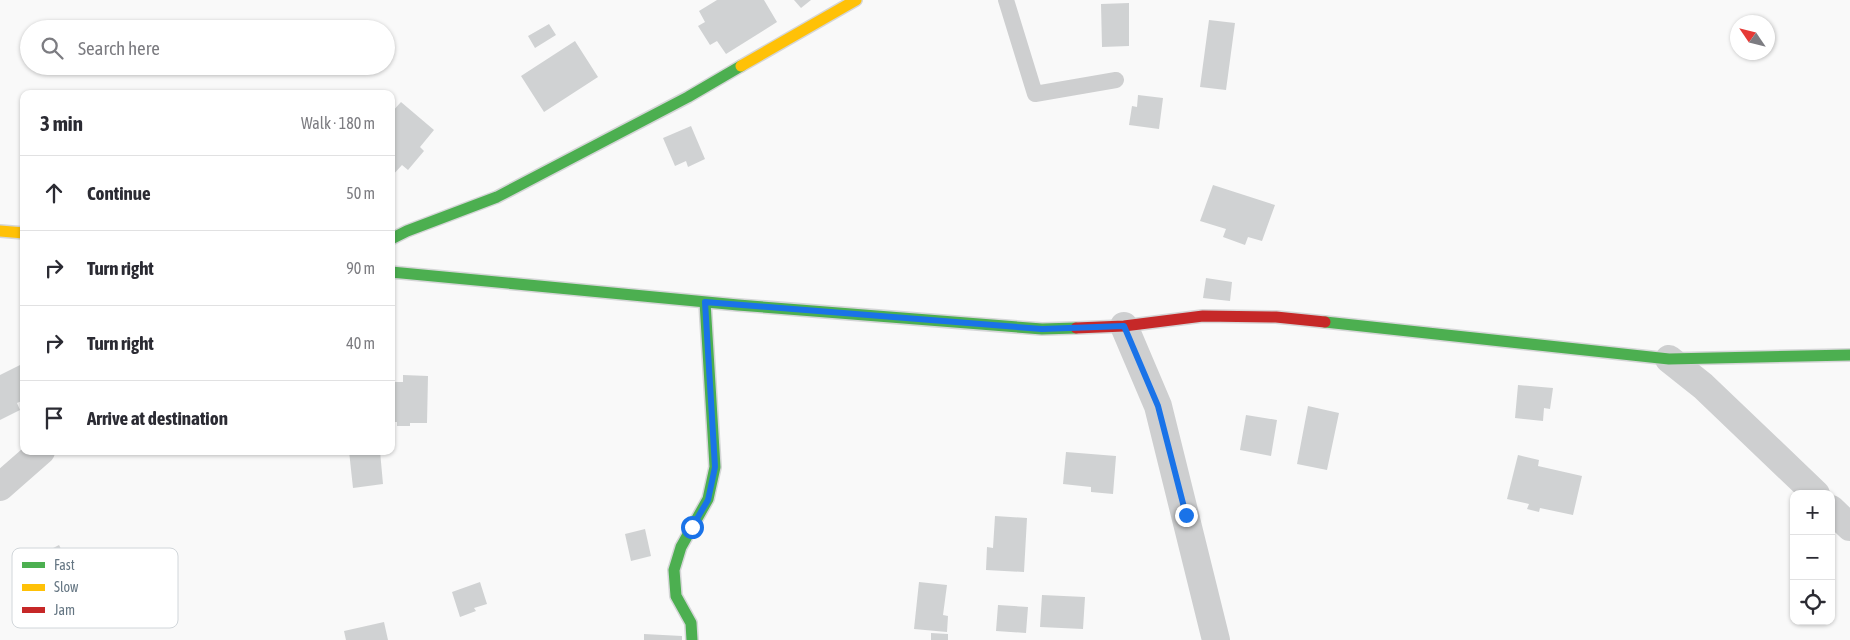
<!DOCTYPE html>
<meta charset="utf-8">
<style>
:root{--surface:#fff;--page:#f2f2f3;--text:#2b2b33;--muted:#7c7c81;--line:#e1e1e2}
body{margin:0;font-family:"Asap Condensed",sans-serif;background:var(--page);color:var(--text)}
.controls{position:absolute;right:15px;bottom:15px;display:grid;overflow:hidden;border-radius:10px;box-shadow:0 1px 4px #0004}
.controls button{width:45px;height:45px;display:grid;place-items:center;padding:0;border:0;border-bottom:1px solid var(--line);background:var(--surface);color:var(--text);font:25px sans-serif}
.compass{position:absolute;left:1730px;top:15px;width:45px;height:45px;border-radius:50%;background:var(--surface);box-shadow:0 1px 4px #0004;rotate:305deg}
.stop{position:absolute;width:15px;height:15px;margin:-11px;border:4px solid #1a73e8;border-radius:50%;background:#fff}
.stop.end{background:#1a73e8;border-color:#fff;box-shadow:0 1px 5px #0008}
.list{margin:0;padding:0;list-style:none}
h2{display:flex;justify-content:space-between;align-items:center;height:65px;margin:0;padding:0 20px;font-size:21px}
h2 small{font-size:16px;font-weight:400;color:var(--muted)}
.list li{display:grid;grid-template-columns:32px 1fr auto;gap:15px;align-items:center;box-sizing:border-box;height:75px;padding:0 20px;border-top:1px solid var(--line)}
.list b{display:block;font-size:19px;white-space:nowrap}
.list em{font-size:16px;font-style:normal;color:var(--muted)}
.icon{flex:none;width:28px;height:28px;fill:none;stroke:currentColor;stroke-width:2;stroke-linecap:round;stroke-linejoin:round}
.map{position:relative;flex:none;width:1850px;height:640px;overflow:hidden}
.search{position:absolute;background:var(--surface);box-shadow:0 1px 4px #0004;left:20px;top:20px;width:375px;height:55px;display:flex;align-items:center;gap:12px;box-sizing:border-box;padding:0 18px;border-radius:28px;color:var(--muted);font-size:19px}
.panel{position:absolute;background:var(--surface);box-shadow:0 1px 4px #0004;left:20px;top:90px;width:375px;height:365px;border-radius:10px}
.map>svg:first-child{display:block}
.building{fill:#d0d2d3}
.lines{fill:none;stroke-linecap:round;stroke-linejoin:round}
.fast-casing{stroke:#d5d6d7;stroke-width:14}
.slow-casing{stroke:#d5d6d7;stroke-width:14}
.jam-casing{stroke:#d5d6d7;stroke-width:14}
.lane{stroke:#cecfd0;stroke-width:16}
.street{stroke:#cecfd0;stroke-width:28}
.fast{stroke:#4caf50;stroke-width:11}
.slow{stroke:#ffc107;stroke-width:11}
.jam{stroke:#c62828;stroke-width:11}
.route{stroke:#1a73e8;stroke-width:6}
.key{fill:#fff;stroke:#d1d6da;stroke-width:1}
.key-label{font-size:14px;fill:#657683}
</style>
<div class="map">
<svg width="1850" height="640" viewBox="0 0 1850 640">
<rect width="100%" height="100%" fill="#f9f9f9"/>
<path class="building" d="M 717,0 L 764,0 L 777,22 L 726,54 L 717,41 L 710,45 L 698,26 L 705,22 L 699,11 Z
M 794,0 L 811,0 L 801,8 Z
M 1129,3 L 1129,46 L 1102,47 L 1101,4 Z
M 1209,20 L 1235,23 L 1226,90 L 1200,87 Z
M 549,24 L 556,35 L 535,48 L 528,36 Z
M 575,41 L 598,77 L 544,112 L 521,76 Z
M 1138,95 L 1163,98 L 1159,129 L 1129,125 L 1132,106 L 1137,107 Z
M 401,102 L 434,130 L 420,147 L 424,151 L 408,170 L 402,165 L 391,177 L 391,113 Z
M 691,126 L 705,159 L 688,167 L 686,161 L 675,166 L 663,138 Z
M 1213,185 L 1275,205 L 1262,241 L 1248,237 L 1245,245 L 1223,237 L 1226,229 L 1200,221 Z
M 1206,278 L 1232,282 L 1230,301 L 1203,298 Z
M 24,363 L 24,400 L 17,403 L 20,410 L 0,420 L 0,375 Z
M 403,375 L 428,376 L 427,423 L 410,423 L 410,426 L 397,426 L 397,422 L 391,422 L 391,382 L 403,382 Z
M 1518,385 L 1553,388 L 1550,409 L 1544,408 L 1543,421 L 1515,418 Z
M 1308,406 L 1339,413 L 1327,470 L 1297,464 Z
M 1246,415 L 1277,420 L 1271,456 L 1240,450 Z
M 349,451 L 380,451 L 383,484 L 353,488 Z
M 1066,452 L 1116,456 L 1113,494 L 1091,492 L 1091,487 L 1063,484 Z
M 1518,455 L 1539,460 L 1538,466 L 1582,476 L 1573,515 L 1540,508 L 1539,512 L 1527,509 L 1529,504 L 1507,499 Z
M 995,516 L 1027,518 L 1024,572 L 986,570 L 987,547 L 993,548 Z
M 645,529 L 651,556 L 631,561 L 625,534 Z
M 59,545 L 75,576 L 31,598 L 16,567 Z
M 480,582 L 487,604 L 474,608 L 476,611 L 460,617 L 452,592 Z
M 919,582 L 947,585 L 943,615 L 948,616 L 947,632 L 914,629 Z
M 1042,595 L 1085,597 L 1083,629 L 1040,627 Z
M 998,605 L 1028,607 L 1026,633 L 996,631 Z
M 384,622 L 388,640 L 346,640 L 344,631 Z
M 931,633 L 948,634 L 948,640 L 931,640 Z
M 644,634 L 682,636 L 682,640 L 644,640 Z"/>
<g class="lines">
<g class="fast-casing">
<path id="fast" d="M 391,239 L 407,231 L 497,197 L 688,97 L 741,66
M 391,272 L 738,305 L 1042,329 L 1076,328
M 1325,322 L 1669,359 L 1850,355
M 692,640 L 691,623 L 676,596 L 674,570 L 681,547 L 708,499 L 715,467 L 705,302"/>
</g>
<g class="slow-casing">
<path id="slow" d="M 741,66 L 856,0
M 0,231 L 24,233"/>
</g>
<g class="jam-casing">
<path id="jam" d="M 1076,328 L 1124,326 L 1203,316 L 1276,317 L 1325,322"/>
</g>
<path class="lane" d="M 1006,0 L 1035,94 L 1116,80"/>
<path class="street" d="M 1124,326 L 1158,406 L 1216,640
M 1669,359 L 1703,386 L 1816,494
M 0,487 L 41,451
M 1831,509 L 1850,527"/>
<use href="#fast" class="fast"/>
<use href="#slow" class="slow"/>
<use href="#jam" class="jam"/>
</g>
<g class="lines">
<path class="route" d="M 692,527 L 708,500 L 715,467 L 705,302 L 1042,329 L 1124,326 L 1158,406 L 1186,515"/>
</g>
<rect x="12" y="548" width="166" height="80" rx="8" class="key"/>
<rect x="22" y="562" width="23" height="6" fill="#4caf50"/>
<rect x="22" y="584" width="23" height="7" fill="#ffc107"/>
<rect x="22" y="607" width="23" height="6" fill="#c62828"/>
<g class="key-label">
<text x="54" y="570">Fast</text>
<text x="54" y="592">Slow</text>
<text x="54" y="615">Jam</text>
</g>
</svg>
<div class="controls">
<button>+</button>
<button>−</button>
<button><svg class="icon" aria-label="locate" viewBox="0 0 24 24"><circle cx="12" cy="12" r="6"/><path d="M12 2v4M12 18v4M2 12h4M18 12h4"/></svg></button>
</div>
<svg class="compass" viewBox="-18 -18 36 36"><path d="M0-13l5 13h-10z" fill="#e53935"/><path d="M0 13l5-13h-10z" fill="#7c7c81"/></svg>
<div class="stop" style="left:692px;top:527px"></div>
<div class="stop end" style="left:1186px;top:515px"></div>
<div class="search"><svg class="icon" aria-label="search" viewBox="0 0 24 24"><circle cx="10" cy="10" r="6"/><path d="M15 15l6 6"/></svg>Search here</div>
<section class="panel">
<h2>3 min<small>Walk · 180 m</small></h2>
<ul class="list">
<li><svg class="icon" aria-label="ahead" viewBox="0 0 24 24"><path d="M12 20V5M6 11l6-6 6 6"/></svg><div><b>Continue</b></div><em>50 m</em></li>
<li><svg class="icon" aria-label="right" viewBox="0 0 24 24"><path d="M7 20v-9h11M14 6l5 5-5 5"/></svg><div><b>Turn right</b></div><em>90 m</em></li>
<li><svg class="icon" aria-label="right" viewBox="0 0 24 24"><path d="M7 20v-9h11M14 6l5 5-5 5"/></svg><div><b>Turn right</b></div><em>40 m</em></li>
<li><svg class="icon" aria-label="arrive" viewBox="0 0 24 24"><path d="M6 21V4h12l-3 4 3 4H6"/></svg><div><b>Arrive at destination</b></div></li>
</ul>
</section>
</div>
